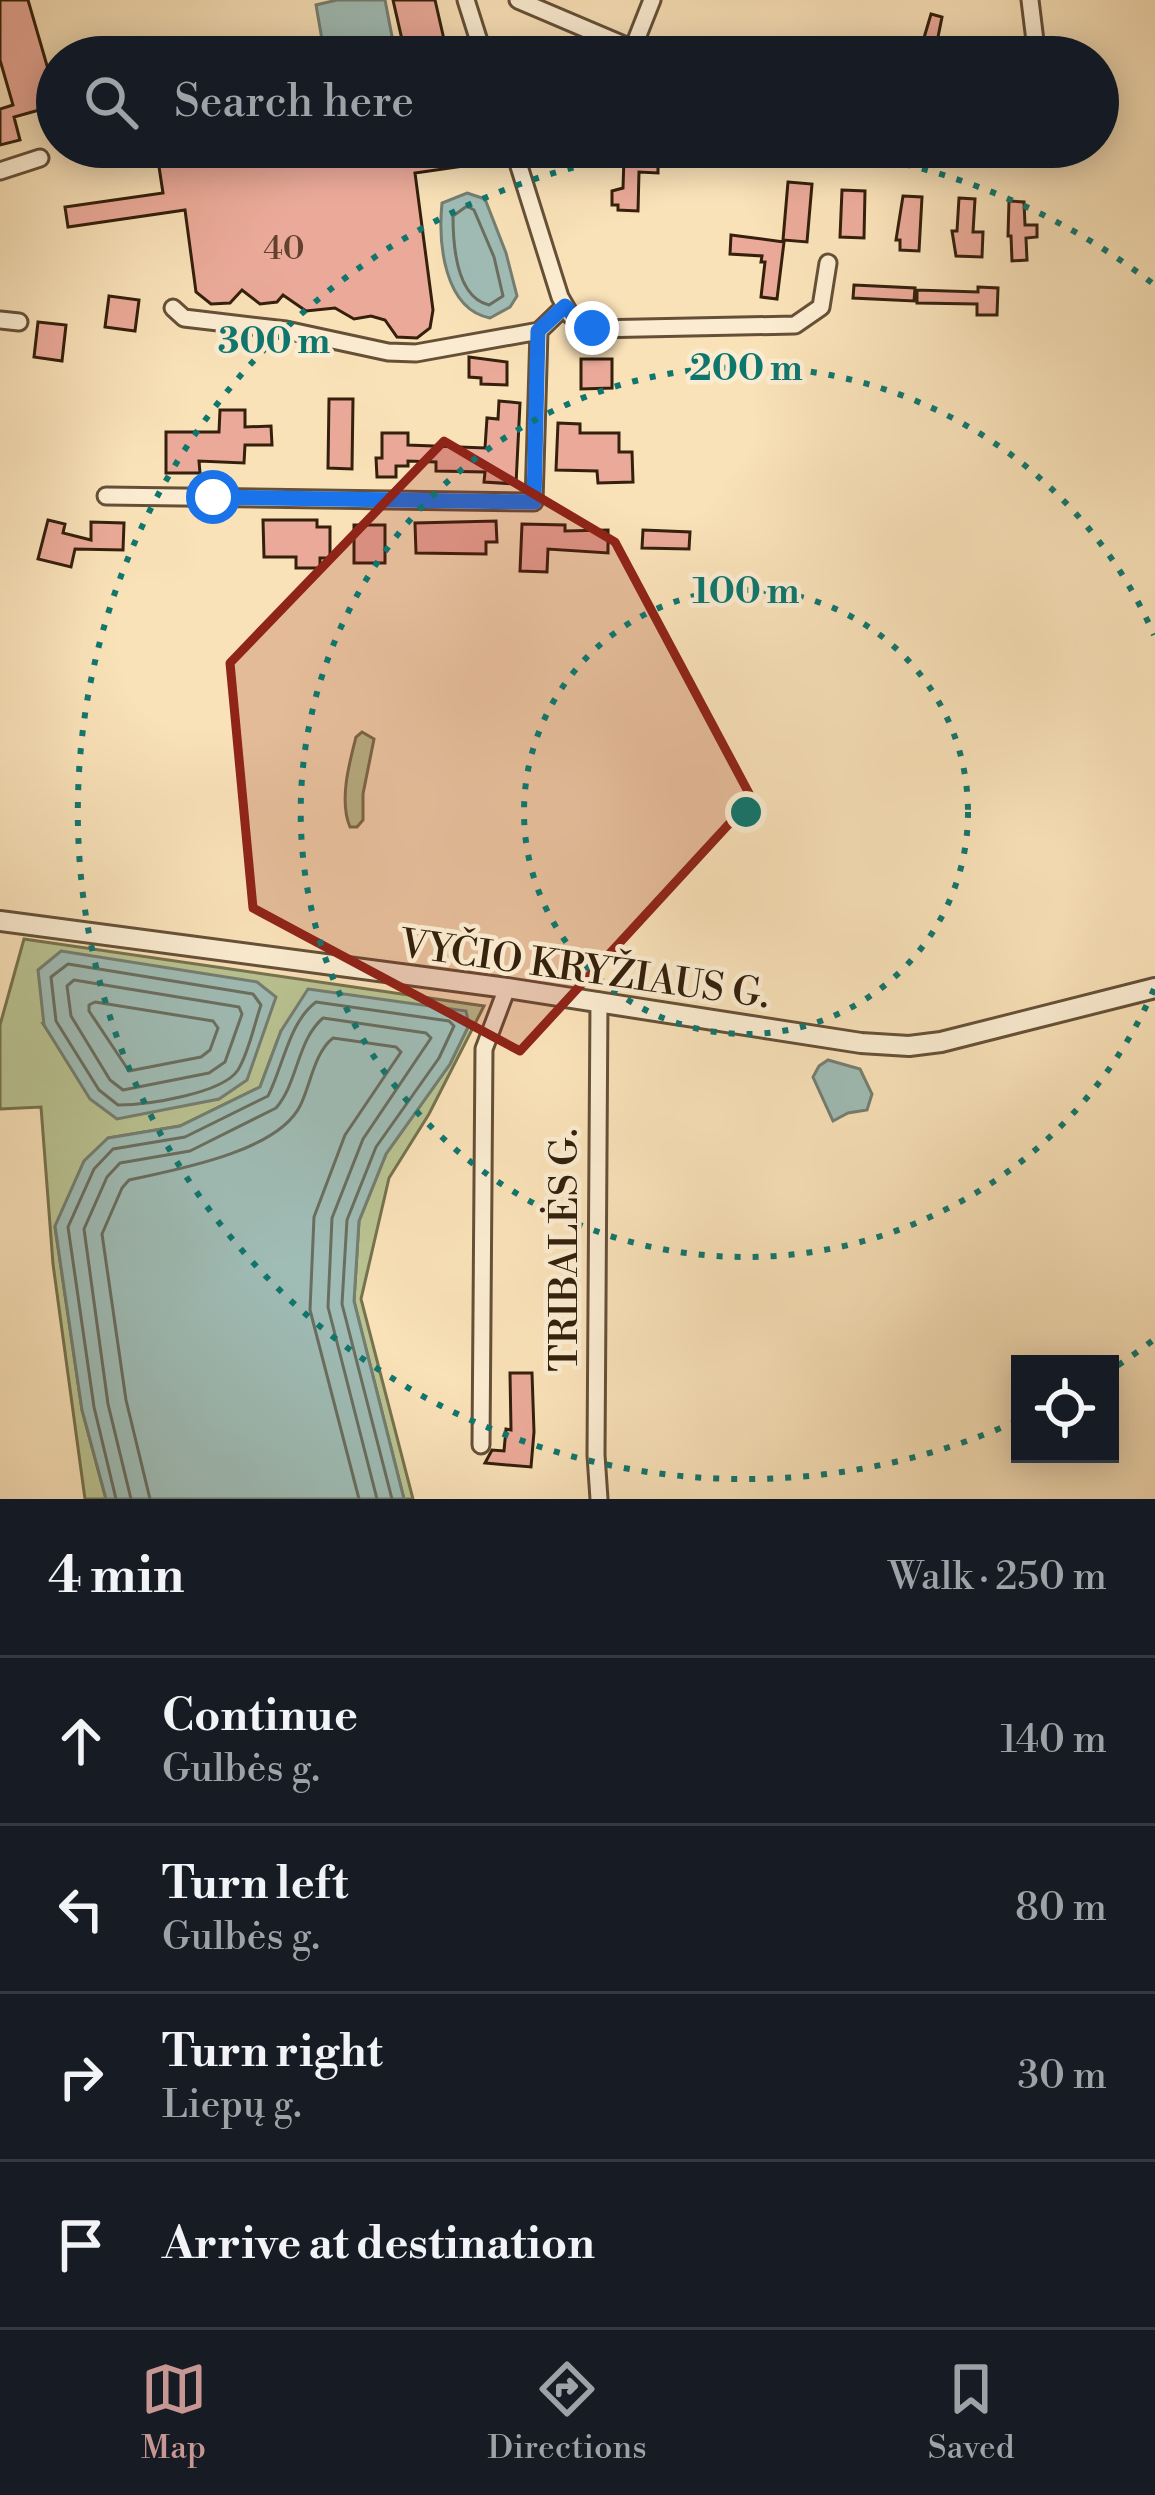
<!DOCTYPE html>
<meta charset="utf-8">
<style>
:root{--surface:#171b24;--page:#242831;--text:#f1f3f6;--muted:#9ea1a6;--line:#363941;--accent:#c59692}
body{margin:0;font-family:"Libre Bodoni",serif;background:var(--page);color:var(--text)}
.controls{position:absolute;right:36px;bottom:36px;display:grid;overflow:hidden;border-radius:0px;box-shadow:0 6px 30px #0003}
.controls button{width:108px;height:108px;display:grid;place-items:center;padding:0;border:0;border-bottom:3px solid var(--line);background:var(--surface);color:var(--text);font:60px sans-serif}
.stop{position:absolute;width:36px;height:36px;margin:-27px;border:9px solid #1a73e8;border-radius:50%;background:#fff}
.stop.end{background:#1a73e8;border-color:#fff;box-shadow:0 3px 12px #0008}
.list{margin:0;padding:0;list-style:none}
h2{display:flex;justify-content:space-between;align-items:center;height:156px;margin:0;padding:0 48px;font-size:51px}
h2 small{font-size:39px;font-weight:400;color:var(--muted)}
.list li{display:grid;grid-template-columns:78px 1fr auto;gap:36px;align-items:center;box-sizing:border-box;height:168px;padding:0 48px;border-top:3px solid var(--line)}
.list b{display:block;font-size:45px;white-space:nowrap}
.list p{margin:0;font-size:39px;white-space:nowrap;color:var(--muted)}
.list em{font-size:39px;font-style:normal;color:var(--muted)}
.icon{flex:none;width:66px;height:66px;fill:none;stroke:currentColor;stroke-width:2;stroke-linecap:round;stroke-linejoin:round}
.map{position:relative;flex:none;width:1155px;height:1499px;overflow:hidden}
.search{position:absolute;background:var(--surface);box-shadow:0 6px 30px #0003;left:36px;right:36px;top:36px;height:132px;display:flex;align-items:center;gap:30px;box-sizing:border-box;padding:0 42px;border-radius:66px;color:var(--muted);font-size:45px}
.sheet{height:828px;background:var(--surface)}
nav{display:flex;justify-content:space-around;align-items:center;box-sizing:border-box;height:168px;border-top:3px solid var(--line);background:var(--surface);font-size:33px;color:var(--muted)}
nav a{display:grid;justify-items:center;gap:6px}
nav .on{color:var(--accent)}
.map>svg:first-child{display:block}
.green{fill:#bac392;stroke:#77724f;stroke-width:3;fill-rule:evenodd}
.water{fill:#9fbcb5;stroke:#747e71;stroke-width:3}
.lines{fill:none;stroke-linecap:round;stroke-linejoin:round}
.shore{stroke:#6a6e60;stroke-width:3}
.building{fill:#ebaa99;stroke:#34200c;stroke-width:3}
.minor-casing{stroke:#655037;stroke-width:21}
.tertiary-casing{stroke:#655037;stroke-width:24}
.minor{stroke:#fbecd1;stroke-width:15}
.tertiary{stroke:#fbecd1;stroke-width:18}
.route{stroke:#1a73e8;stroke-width:15}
.marked{fill:#8f2418;fill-opacity:0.2;stroke:#8f2418;stroke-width:9;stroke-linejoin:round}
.ring{fill:none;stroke:#0f766e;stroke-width:6;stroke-dasharray:6 12}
.labels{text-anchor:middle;stroke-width:9;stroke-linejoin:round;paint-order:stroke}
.number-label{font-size:33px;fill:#62422f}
.street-label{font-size:39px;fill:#34200c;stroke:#fbecd1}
.centre{fill:#0f766e;stroke:#fbecd1;stroke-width:6}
.ring-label{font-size:36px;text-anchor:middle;font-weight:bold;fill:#0f766e;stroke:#fbecd1;stroke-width:9;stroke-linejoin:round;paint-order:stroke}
</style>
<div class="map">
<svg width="1155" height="1499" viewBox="0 0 1155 1499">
<rect width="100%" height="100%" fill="#f9e1b8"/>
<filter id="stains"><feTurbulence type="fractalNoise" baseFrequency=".00167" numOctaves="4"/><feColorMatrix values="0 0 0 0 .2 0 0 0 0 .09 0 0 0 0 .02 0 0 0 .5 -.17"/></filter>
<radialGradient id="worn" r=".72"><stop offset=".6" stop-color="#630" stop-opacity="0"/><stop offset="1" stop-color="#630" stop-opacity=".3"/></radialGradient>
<path class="green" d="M 362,732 L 374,739 L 363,794 L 363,820 L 357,827 L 350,827 C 339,801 349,764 356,737 Z
M 24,939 L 484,1006 L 429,1114 L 389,1178 L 361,1299 L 413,1499 L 404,1499 L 354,1301 L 359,1221 L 386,1154 L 450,1064 L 469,1025 L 281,1031 L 260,1087 L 180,1126 L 108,1138 L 55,1227 L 82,1410 L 106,1499 L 85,1499 L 53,1264 L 41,1107 L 0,1109 L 0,1025 ZM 44,1025 L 219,1099 L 60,1049 Z"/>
<path class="water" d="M 337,0 L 385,0 L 396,57 L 325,57 L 316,5 Z
M 467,193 L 485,199 L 506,253 L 517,296 L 510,307 L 490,318 C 444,309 438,243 442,203 Z
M 61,951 L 257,982 L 276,997 L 247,1080 L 219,1099 L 117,1119 L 90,1099 L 44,1025 L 38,970 Z
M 308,989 L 466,1011 L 469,1025 L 450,1064 L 386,1154 L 359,1221 L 354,1301 L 404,1499 L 106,1499 L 82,1410 L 55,1226 L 84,1161 L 108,1138 L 180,1126 L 260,1087 L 281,1031 Z
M 828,1060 L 860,1069 L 872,1094 L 867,1110 L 848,1113 L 833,1121 L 813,1077 L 819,1066 Z"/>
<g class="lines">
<path class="shore" d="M 467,206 L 474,210 L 494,257 L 503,296 L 489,305 C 456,297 453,244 453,216 Z
M 68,964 L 253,994 L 261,1005 C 254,1025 249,1052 238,1070 C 222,1094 146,1105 118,1105 L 99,1090 L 56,1021 L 51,977 Z
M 74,980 L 239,1007 L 242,1014 L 225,1062 L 209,1073 L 123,1090 L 110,1080 L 71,1016 L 67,986 Z
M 95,1002 L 213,1021 L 218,1028 L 210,1050 L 201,1057 L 129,1071 L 89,1011 L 89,1005 Z
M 116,1499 L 94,1407 L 68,1227 L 94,1169 L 113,1149 L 185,1137 L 268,1096 C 283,1067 289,1022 316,1002 L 449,1021 L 454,1026 L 439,1058 L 376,1147 L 347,1220 L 342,1304 L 392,1499
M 131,1499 L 108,1404 L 84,1229 L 107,1177 L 120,1163 L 190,1151 L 276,1108 C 298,1083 297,1040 323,1018 L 426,1033 L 431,1038 L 363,1139 L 332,1218 L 328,1307 L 377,1499
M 150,1499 L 126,1400 L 102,1234 L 122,1188 L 129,1180 C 175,1170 277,1152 300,1106 C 311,1084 314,1053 333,1038 L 396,1047 L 401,1052 L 345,1135 L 314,1217 L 310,1310 L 359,1499"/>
</g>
<path class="building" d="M 0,0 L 28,0 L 57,100 L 57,105 L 14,117 L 20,140 L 0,145 L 0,109 L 13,105 L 0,60 Z
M 393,0 L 435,0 L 448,57 L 406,57 Z
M 931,14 L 942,17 L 938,37 L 958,41 L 954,57 L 942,57 L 943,53 L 921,48 Z
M 156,147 L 193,147 L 194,156 L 257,147 L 483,147 L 485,163 L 415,173 L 433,310 L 430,328 L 417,338 L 397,337 L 385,320 L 371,316 L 354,319 L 335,308 L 306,311 L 283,295 L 277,302 L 260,304 L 242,290 L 230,303 L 211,304 L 196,292 L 185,210 L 68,227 L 65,207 L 163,193 Z
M 624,157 L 658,159 L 658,173 L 639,172 L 638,211 L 618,210 L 618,205 L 612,205 L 612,191 L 623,188 Z
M 788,182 L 812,184 L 807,242 L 783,240 Z
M 842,190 L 865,191 L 864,238 L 840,237 Z
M 903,196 L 922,197 L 919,251 L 900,250 L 900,240 L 896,240 Z
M 959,198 L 975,199 L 973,232 L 983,232 L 982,257 L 956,256 L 952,231 L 957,231 Z
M 1009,201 L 1024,202 L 1025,225 L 1037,225 L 1037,237 L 1026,238 L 1027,260 L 1012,261 L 1011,236 L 1008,236 Z
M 731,235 L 784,242 L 777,299 L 761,297 L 765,262 L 761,262 L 762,256 L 730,254 Z
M 854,285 L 915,288 L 914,301 L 853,298 Z
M 978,287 L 998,288 L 997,315 L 977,315 L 977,304 L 917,303 L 917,290 L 978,292 Z
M 109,296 L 139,300 L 135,331 L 105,327 Z
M 38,322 L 66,325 L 62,361 L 34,357 Z
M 469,357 L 507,362 L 507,385 L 481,384 L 481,378 L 469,377 Z
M 581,359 L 612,359 L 612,388 L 581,389 Z
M 329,399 L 353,399 L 352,469 L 328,468 Z
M 499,401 L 520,403 L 516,484 L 484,482 L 485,472 L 436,471 L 436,462 L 408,461 L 408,466 L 396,466 L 396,477 L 377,477 L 376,458 L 382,458 L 382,433 L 408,433 L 408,445 L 485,448 L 487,418 L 498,419 Z
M 220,410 L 245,410 L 245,427 L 271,426 L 272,445 L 245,445 L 244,463 L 199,461 L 200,473 L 166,473 L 166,432 L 219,432 Z
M 558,423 L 580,424 L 580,433 L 619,433 L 619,452 L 632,452 L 633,482 L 598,483 L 597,471 L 556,470 Z
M 48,520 L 65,524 L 63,533 L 91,540 L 91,522 L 124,523 L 123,550 L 75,549 L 71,567 L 38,559 Z
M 263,520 L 317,520 L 317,527 L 330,527 L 330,558 L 320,558 L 320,568 L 296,568 L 296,557 L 264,557 Z
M 496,521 L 497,542 L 486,542 L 486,554 L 416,553 L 415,523 Z
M 522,524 L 565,525 L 565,531 L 608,530 L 608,553 L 548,549 L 547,572 L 520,571 Z
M 354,525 L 385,525 L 385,563 L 354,563 Z
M 643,530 L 690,532 L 689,549 L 642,548 Z
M 510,1373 L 532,1373 L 534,1432 L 531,1467 L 485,1463 L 492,1450 L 504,1451 L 506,1429 L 511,1430 Z"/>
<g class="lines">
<g class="minor-casing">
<path id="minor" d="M 466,0 L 484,57
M 518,0 L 652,57
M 1030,0 L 1037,57
M 633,48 L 652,0
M 513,147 L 560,297 L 571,316 L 593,329 L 795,325 L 821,307 L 828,263
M 0,171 L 40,158
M 173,308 L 184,318 L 286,330 L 388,352 L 416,353 L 539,331 L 565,306
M 0,320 L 19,322
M 106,496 L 534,502 L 539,331
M 599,1001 L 596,1455 L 599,1499
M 481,1445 L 484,1049 L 507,988"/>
</g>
<g class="tertiary-casing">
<path id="tertiary" d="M 0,921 L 507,988 L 861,1043 L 909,1046 L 941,1042 L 1155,988"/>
</g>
<use href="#minor" class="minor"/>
<use href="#tertiary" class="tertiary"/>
</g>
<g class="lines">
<path class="route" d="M 213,497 L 534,502 L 538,331 L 565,306 L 580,323 L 592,328"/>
</g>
<path class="marked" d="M 444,441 L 615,542 L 752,799 L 520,1051 L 253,908 L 230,663 Z"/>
<g class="ring">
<circle cx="746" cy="812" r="222"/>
<path d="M1154 989A445 445 0 1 1 1154 635"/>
<path d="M1152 1341A667 667 0 0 1 1114 1368M1017 1421A667 667 0 1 1 694 147M798 147A667 667 0 0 1 1152 283"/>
</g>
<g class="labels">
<g class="number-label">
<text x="284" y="259">40</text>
</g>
<g class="street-label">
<text transform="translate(585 968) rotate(8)" y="14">VYČIO KRYŽIAUS G.</text>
<text transform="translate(563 1250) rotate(-90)" y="14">TRIBALĖS G.</text>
</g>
</g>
<circle cx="746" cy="812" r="18" class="centre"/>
<g class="ring-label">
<text x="274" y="353">300 m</text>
<text x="746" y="380">200 m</text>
<text x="746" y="603">100 m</text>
</g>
<rect width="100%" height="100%" filter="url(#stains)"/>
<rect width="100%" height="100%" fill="url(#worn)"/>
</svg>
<div class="controls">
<button><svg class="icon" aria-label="locate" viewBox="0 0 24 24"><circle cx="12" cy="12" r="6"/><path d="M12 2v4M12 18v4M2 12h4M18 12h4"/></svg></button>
</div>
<div class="stop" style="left:213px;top:497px"></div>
<div class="stop end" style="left:592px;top:328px"></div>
<div class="search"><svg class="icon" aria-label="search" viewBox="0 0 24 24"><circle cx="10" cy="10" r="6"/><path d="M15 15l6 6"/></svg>Search here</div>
</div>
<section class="sheet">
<h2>4 min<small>Walk · 250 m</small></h2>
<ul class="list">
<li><svg class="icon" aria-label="ahead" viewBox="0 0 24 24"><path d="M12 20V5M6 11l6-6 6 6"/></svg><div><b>Continue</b><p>Gulbės g.</p></div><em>140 m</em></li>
<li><svg class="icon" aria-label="left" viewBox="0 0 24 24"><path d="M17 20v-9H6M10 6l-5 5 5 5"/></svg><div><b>Turn left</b><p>Gulbės g.</p></div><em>80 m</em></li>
<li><svg class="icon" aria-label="right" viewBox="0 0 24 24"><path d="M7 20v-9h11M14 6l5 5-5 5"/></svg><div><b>Turn right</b><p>Liepų g.</p></div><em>30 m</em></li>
<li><svg class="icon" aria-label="arrive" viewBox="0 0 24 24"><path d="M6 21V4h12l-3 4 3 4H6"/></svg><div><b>Arrive at destination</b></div></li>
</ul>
</section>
<nav>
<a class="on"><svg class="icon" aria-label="map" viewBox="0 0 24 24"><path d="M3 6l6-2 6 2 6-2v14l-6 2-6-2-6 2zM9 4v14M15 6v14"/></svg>Map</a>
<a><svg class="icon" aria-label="directions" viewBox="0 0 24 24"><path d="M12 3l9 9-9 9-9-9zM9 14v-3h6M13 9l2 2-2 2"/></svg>Directions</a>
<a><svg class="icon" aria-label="saved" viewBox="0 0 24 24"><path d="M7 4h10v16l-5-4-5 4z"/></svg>Saved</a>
</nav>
